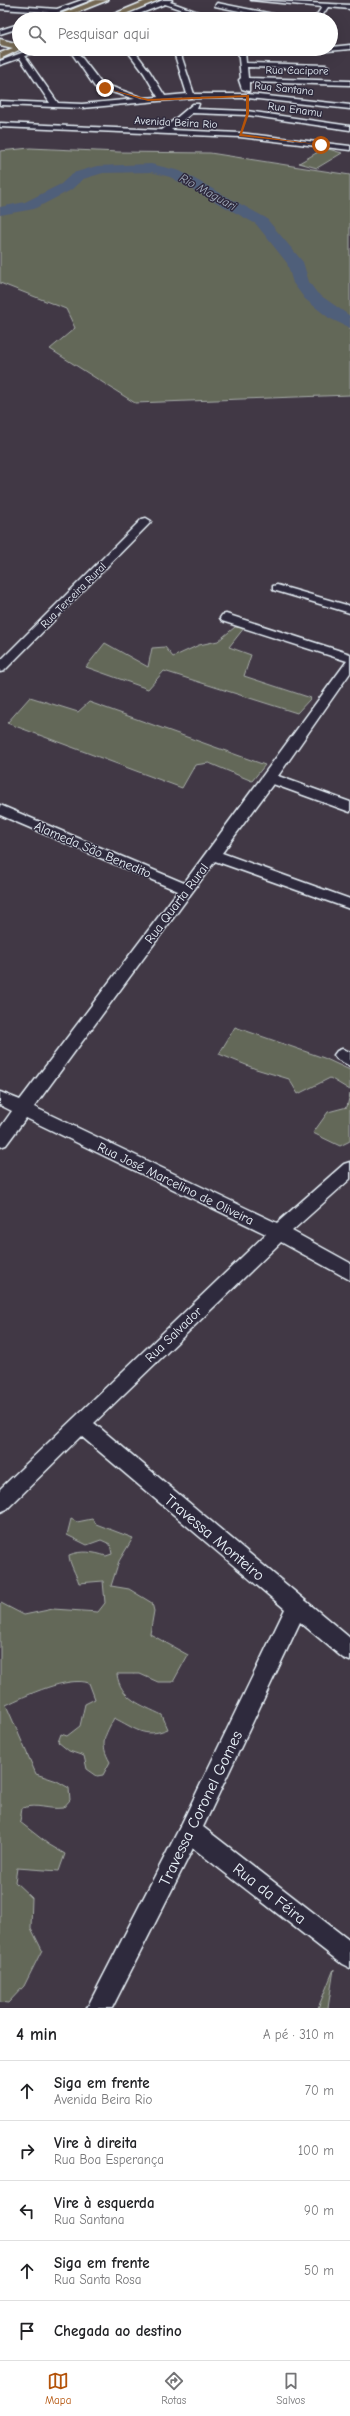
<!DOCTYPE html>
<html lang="pt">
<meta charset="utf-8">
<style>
:root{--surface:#fff;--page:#f2f2f2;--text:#202124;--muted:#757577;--line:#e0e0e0;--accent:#b45309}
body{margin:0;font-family:"Comic Neue",sans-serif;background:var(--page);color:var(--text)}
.stop{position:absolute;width:12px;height:12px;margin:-9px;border:3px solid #b45309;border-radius:50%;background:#fff}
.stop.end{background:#b45309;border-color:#fff;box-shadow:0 1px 4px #0008}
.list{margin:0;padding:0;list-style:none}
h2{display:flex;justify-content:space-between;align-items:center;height:52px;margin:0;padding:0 16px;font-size:17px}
h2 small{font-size:13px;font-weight:400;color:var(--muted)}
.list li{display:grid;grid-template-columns:26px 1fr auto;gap:12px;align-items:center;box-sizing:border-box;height:60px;padding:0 16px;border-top:1px solid var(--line)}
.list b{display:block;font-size:15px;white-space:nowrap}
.list p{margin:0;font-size:13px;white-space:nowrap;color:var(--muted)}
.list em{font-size:13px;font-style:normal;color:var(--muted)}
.icon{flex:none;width:22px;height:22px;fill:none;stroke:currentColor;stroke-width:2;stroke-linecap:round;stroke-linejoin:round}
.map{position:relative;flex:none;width:350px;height:2008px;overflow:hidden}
.search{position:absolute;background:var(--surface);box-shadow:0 4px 16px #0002;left:12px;right:12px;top:12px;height:44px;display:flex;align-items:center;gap:10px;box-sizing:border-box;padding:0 14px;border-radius:22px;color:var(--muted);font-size:15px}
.sheet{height:352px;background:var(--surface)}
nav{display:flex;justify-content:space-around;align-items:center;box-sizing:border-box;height:56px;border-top:1px solid var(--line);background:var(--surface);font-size:11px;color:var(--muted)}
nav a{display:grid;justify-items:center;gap:2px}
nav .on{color:var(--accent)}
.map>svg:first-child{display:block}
.green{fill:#646759;stroke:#a6aca8}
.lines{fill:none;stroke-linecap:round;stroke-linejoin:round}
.river{fill:#505e7a;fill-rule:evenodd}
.minor-casing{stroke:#e8f1f8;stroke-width:3}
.major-casing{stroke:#e8f1f8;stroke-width:3}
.minor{fill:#2f2a3d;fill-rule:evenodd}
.major{fill:#766a54;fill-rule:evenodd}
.route{fill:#b45309}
.labels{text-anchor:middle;stroke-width:3;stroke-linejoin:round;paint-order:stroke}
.far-street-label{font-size:11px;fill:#e8f1f8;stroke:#2f2a3d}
.far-water-label{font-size:12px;font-style:italic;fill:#abb6c6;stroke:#2f2a3d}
.street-label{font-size:13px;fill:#e8f1f8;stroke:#2f2a3d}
.near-street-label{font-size:16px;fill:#e8f1f8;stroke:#2f2a3d}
</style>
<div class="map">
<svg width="350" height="2008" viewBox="0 0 350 2008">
<rect width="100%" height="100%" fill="#413845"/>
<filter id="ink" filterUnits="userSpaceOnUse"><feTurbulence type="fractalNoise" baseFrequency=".025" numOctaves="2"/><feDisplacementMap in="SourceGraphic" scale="8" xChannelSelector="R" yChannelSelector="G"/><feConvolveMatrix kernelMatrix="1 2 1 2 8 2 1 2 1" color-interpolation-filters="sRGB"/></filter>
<g filter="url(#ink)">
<path class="green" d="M 30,148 L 119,152 L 210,153 L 350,175 L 350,395 L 135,403 L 50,349 L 75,328 L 66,309 L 0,283 L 0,151 Z
M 325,148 L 342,153 L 317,168 L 299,163 Z
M 235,627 L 244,628 L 229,647 L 251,655 L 244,676 L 311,698 L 297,713 L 164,671 L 148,689 L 86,667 L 105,643 L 148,667 L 152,648 L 165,647 L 173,657 L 199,645 L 218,641 Z
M 30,697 L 78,712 L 89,702 L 265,765 L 252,781 L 209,763 L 195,765 L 182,788 L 7,723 Z
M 235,1027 L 324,1058 L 350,1070 L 350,1090 L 330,1078 L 298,1094 L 289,1079 L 256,1069 L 219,1054 Z
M 350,1094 L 350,1141 L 340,1146 L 313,1133 L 328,1112 L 347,1107 Z
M 71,1519 L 77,1522 L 92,1519 L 96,1524 L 133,1538 L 119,1561 L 111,1586 L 129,1589 L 152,1603 L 154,1611 L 150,1634 L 188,1655 L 173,1682 L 158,1682 L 140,1674 L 117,1674 C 120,1699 142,1705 162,1715 L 168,1729 C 144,1739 135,1728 114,1718 C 105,1736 99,1743 110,1762 L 103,1775 L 97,1776 L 87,1769 L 84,1756 L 69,1751 L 58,1742 L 61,1734 L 67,1736 L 80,1726 L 85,1704 L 95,1699 L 89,1683 C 67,1676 27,1695 6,1705 L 36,1774 L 57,1781 L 69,1788 L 70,1800 L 63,1808 C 46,1810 39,1803 22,1808 L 20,1822 L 48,1844 L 65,1854 L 59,1871 L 17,1868 L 15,1882 L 32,1898 L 31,1928 L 42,1950 L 24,1986 L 8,2003 L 0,2002 L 0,1605 L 1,1603 L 24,1615 L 53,1609 L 98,1612 L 105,1603 L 103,1581 L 79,1583 C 76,1574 69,1563 69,1555 C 81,1550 94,1552 106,1556 L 112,1554 L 110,1544 L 101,1540 L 87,1545 L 67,1535 Z
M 334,1969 L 328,2008 L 318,2008 Z"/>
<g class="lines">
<path class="river" d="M 151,164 L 180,171 L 266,218 L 303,262 L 309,282 L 317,293 L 350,316 L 350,328 L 329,318 L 305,299 L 293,283 L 287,263 L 256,224 L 170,177 L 151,172 L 103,173 L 83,179 L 71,190 L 34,209 L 0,215 L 0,207 L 25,202 L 61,184 L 73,173 L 97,166 Z"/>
<g class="minor-casing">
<path id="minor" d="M 82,0 L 91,0 L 49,16 L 46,14 L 48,12 L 0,9 L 0,5 L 57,9 Z
M 163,0 L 172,0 L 170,2 L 217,19 L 208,19 L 165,4 L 126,19 L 117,19 Z
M 251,0 L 350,5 L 350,9 L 328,7 L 320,19 L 314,19 L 322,7 Z
M 217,3 L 288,17 L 291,19 L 278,19 L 215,6 Z
M 19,24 L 19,28 L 0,34 L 0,30 Z
M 350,45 L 350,49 L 305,53 L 245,51 L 246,63 L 326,65 L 329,67 L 326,69 L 247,67 L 248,78 L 350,81 L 350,85 L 249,82 L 249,91 L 242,89 L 239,80 L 241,78 L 238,49 L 331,49 L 331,47 Z
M 32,49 L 41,49 L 25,56 L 58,103 L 82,104 L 135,99 L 95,87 L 69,49 L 75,49 L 101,83 L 143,98 L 158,97 L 144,73 L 126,49 L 133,49 L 150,72 L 165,96 L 187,94 L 173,49 L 179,49 L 194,94 L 248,94 L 350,105 L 350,109 L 248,98 L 191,98 L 82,108 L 0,105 L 0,101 L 50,103 L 20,58 L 0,65 L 0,61 Z
M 193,104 L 199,104 L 197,109 L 247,111 L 350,126 L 350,130 L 247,115 L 192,113 L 171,130 L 240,133 L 350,146 L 350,150 L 240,137 L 0,127 L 0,123 L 162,130 Z
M 146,518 L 151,521 L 150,523 L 4,671 L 0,672 L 0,661 L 142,519 Z
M 277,585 L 350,606 L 350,613 L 273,590 L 273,586 Z
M 226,614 L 350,654 L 350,673 L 278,776 L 350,802 L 350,812 L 273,784 L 222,853 L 350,899 L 350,909 L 215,861 L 34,1107 L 277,1223 L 344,1164 L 350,1162 L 350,1179 L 292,1231 L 350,1263 L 350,1280 L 281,1242 L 94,1423 L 350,1638 L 350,1661 L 343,1658 L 300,1622 L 203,1827 L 350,1941 L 350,1968 L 342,1964 L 193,1848 L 112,2008 L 87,2008 L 182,1823 L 285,1609 L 81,1436 L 7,1509 L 0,1512 L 0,1489 L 266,1234 L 26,1118 L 6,1145 L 0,1147 L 0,1128 L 12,1111 L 0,1105 L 0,1092 L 20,1100 L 178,891 L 0,815 L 0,805 L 184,883 L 347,661 L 222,621 L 220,618 L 222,615 Z
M 342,1049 L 350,1052 L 350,1066 L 337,1059 L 334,1055 L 337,1051 Z"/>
</g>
<g class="major-casing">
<path id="major" d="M 96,0 L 108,0 L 60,19 L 48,19 Z
M 148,0 L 159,0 L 113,19 L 102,19 Z
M 0,39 L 19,44 L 19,49 L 21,49 L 0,59 L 0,53 L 13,48 L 0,45 Z"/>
</g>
<use href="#minor" class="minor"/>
<use href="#major" class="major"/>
</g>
</g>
<path class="route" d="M 104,88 L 148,99 L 249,95 L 249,114 L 242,134 L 323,145 L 239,136 L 246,114 L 246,97 L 148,101 Z"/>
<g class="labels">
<g class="far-street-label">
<text transform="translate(297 70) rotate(1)" y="4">Rua Cacipore</text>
<text transform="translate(284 88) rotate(6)" y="4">Rua Santana</text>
<text transform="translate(295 109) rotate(8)" y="4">Rua Enamu</text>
<text transform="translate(176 122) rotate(3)" y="4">Avenida Beira Rio</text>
<text transform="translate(73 595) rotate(-45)" y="4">Rua Terceira Rural</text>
</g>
<g class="far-water-label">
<text transform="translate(208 192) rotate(29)" y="4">Rio Maguari</text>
</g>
<g class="street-label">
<text transform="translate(93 849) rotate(23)" y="5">Alameda São Benedito</text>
<text transform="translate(176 903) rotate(-53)" y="5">Rua Quarta Rural</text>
<text transform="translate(176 1183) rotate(26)" y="5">Rua José Marcelino de Oliveira</text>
<text transform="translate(173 1334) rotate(-44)" y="5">Rua Salvador</text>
</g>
<g class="near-street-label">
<text transform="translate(215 1537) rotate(40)" y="6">Travessa Monteiro</text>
<text transform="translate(200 1808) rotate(-64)" y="6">Travessa Coronel Gomes</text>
<text transform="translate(270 1893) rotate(38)" y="6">Rua da Féira</text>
</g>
</g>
</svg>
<div class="stop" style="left:321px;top:145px"></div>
<div class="stop end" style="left:105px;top:88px"></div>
<div class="search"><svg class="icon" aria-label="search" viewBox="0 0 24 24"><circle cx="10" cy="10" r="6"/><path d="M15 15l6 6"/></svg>Pesquisar aqui</div>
</div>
<section class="sheet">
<h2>4 min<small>A pé · 310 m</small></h2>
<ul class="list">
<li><svg class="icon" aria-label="ahead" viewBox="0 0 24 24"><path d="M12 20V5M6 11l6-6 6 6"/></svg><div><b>Siga em frente</b><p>Avenida Beira Rio</p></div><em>70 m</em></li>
<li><svg class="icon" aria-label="right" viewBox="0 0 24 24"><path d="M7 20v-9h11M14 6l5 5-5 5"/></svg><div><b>Vire à direita</b><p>Rua Boa Esperança</p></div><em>100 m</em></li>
<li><svg class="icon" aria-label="left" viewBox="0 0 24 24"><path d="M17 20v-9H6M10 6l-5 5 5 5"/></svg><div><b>Vire à esquerda</b><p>Rua Santana</p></div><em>90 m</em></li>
<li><svg class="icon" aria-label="ahead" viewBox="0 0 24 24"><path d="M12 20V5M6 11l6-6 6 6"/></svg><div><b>Siga em frente</b><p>Rua Santa Rosa</p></div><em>50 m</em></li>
<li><svg class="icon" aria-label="arrive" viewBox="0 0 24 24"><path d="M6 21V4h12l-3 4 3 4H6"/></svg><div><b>Chegada ao destino</b></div></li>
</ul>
</section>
<nav>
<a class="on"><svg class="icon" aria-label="map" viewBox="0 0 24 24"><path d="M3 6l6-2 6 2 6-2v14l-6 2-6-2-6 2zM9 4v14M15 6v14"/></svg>Mapa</a>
<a><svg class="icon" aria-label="directions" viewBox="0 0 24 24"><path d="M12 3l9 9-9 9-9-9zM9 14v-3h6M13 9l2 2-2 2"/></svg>Rotas</a>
<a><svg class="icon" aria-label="saved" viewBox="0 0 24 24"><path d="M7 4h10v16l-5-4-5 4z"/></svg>Salvos</a>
</nav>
